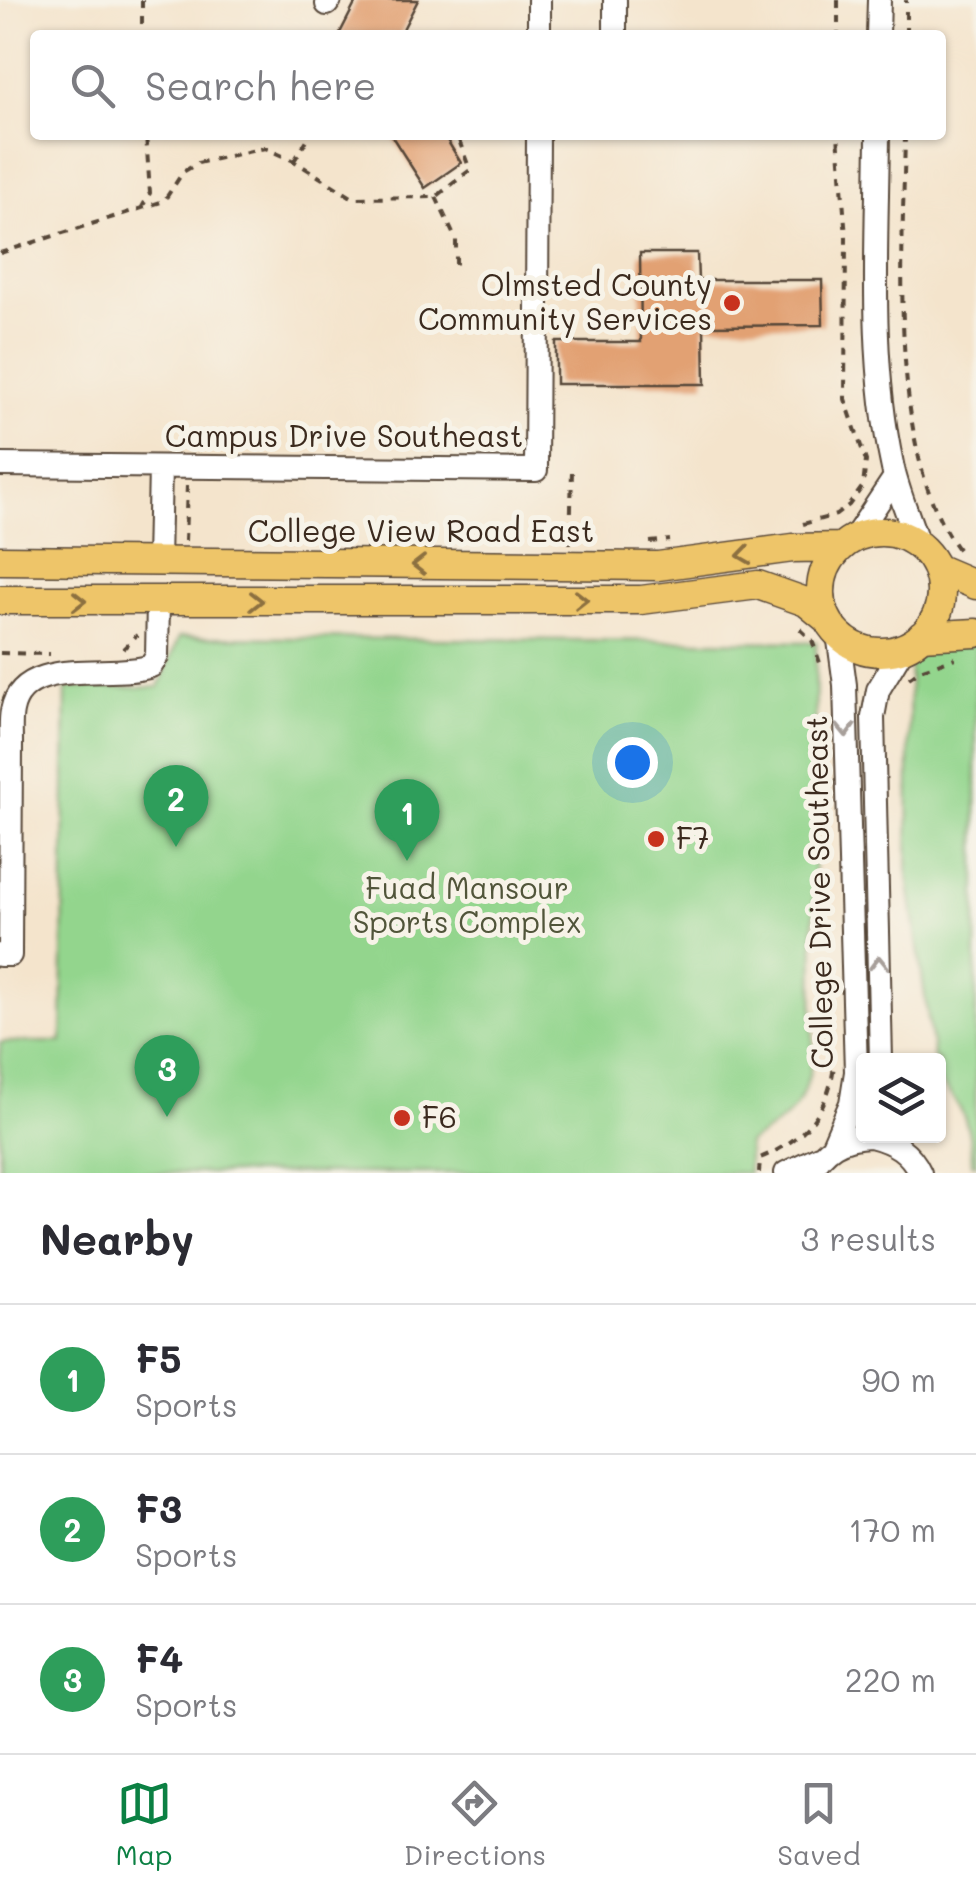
<!DOCTYPE html>
<style>
:root{--surface:#fff;--page:#f7f7f7;--text:#2b2b33;--muted:#7c7c81;--line:#e1e1e2;--accent:#0b8043}
body{margin:0;font-family:Mali,sans-serif;background:var(--page);color:var(--text)}
.controls{position:absolute;right:30px;bottom:30px;display:grid;overflow:hidden;border-radius:10px;box-shadow:0 2px 8px #0004}
.controls button{width:90px;height:90px;display:grid;place-items:center;padding:0;border:0;border-bottom:2px solid var(--line);background:var(--surface);color:var(--text);font:50px sans-serif}
.you{position:absolute;left:632px;top:762px;width:35px;height:35px;margin:-25px;border:8px solid #fff;border-radius:50%;background:#1a73e8;box-shadow:0 0 0 15px #1a73e833}
.badge{display:grid;place-items:center;width:65px;height:65px;border-radius:50%;background:var(--accent);color:#fff;font-size:32px;font-weight:700}
.pin{position:absolute;translate:-50% -82px;filter:drop-shadow(0 2px 5px #0008)}
.pin::after{content:'';position:absolute;top:52px;width:35px;height:30px;background:inherit;clip-path:polygon(0 0,100% 0,50% 100%)}
.list{margin:0;padding:0;list-style:none}
h2{display:flex;justify-content:space-between;align-items:center;height:130px;margin:0;padding:0 40px;font-size:42px}
h2 small{font-size:32px;font-weight:400;color:var(--muted)}
.list li{display:grid;grid-template-columns:65px 1fr auto;gap:30px;align-items:center;box-sizing:border-box;height:150px;padding:0 40px;border-top:2px solid var(--line)}
.list b{display:block;font-size:38px;white-space:nowrap}
.list p{margin:0;font-size:32px;white-space:nowrap;color:var(--muted)}
.list em{font-size:32px;font-style:normal;color:var(--muted)}
.icon{flex:none;width:55px;height:55px;fill:none;stroke:currentColor;stroke-width:2;stroke-linecap:round;stroke-linejoin:round}
.map{position:relative;flex:none;width:976px;height:1173px;overflow:hidden}
.search{position:absolute;background:var(--surface);box-shadow:0 2px 8px #0004;left:30px;right:30px;top:30px;height:110px;display:flex;align-items:center;gap:25px;box-sizing:border-box;padding:0 35px;border-radius:10px;color:var(--muted);font-size:38px}
.sheet{height:580px;background:var(--surface)}
nav{display:flex;justify-content:space-around;align-items:center;box-sizing:border-box;height:140px;border-top:2px solid var(--line);background:var(--surface);font-size:28px;color:var(--muted)}
nav a{display:grid;justify-items:center;gap:5px}
nav .on{color:var(--accent)}
.map>svg:first-child{display:block}
.green{fill:#93d58d;stroke:#678056;stroke-width:2.5}
.building{fill:#e2a173}
.lines{fill:none;stroke-linecap:round;stroke-linejoin:round}
.minor-casing{stroke:#574638;stroke-width:26}
.major-casing{stroke:#574638;stroke-width:31}
.path{stroke:#574638;stroke-width:4;stroke-dasharray:8 8;stroke-linecap:butt}
.minor{stroke:#fff;stroke-width:22}
.major{stroke:#eec569;stroke-width:28}
.oneway{stroke:#8c7040}
.oneway2{stroke:#a79f9a}
.poi-dot{fill:#c8321e;stroke:#f7f3e8;stroke-width:4}
.labels{text-anchor:middle;stroke-width:10;stroke-linejoin:round;paint-order:stroke}
.poi-label{font-size:30px;fill:#3b2a1e;stroke:#f7f3e8;text-anchor:start}
.street-label{font-size:30px;fill:#3b2a1e;stroke:#f7f3e8}
.park-label{font-size:30px;fill:#51553a;stroke:#f7f3e8}
</style>
<div class="map">
<svg width="976" height="1173" viewBox="0 0 976 1173">
<rect width="100%" height="100%" fill="#f7f3e8"/>
<filter id="ink" filterUnits="userSpaceOnUse"><feTurbulence type="fractalNoise" baseFrequency=".01" numOctaves="2"/><feDisplacementMap in="SourceGraphic" scale="20" xChannelSelector="R" yChannelSelector="G"/><feConvolveMatrix kernelMatrix="1 2 1 2 8 2 1 2 1" color-interpolation-filters="sRGB"/></filter>
<filter id="wash" filterUnits="userSpaceOnUse"><feTurbulence type="fractalNoise" baseFrequency=".0048" numOctaves="4" result="noise"/><feDisplacementMap in="SourceGraphic" scale="40" xChannelSelector="R" yChannelSelector="G"/><feGaussianBlur stdDeviation="2.25" result="paint"/><feColorMatrix in="noise" values="0 0 0 0 0 0 0 0 0 0 0 0 0 0 0 0 0 1.4 0 .05"/><feComposite in="paint" operator="in"/></filter>
<g filter="url(#wash)">
<rect width="100%" height="100%" fill="#f4e4cc"/>
<path class="green" d="M 179,637 L 816,642 L 813,1054 C 805,1107 792,1116 748,1143 L 748,1173 L 0,1173 L 0,1042 L 62,1042 L 66,688 L 159,687 Z
M 910,641 L 976,642 L 976,1164 L 972,1163 C 970,1125 965,1109 939,1081 L 938,1060 L 934,1060 L 908,877 Z"/>
<g id="blocks">
<path class="building" d="M 357,0 L 418,0 L 400,35 L 339,35 Z
M 391,135 L 444,135 L 461,163 L 425,188 Z
M 640,253 L 697,253 L 698,280 L 822,280 L 823,325 L 704,326 L 705,384 L 556,384 L 556,342 L 641,342 Z"/>
</g>
</g>
<g filter="url(#ink)">
<use href="#blocks" fill-opacity="0" stroke="#574638" stroke-width="2.5"/>
<g class="lines">
<g class="minor-casing">
<path id="minor" d="M 327,4 L 330,0
M 539,35 L 539,0
M 615,35 L 615,0
M 878,35 L 879,0
M 878,135 C 877,244 869,357 892,464 C 897,491 910,518 918,545
M 0,465 L 536,470 L 538,135
M 855,537 L 895,477
M 158,562 L 160,467
M 0,955 L 10,955 L 11,742 C 11,732 10,721 12,711 C 22,654 113,680 151,666 L 157,656 L 158,602
M 881,1060 L 873,717 L 878,690 L 903,648
M 871,1136 C 894,1142 910,1151 920,1173
M 833,1145 L 851,1103 L 856,1072 L 845,685 L 838,633
M 786,1173 L 819,1157
M 810,1173 C 824,1148 841,1137 870,1136"/>
</g>
<g class="major-casing">
<path id="major" d="M821 592a60 60 0 1 1 120 0a60 60 0 1 1-120 0Z
M 0,560 L 658,566 L 793,548 L 841,547
M 936,568 L 976,585
M 0,600 L 641,600 L 758,585 L 806,602 L 828,620
M 921,636 L 976,633"/>
</g>
<path class="path" d="M 142,0 L 142,35
M 838,0 L 838,35
M 906,35 L 906,0
M 905,135 C 903,251 887,461 961,553
M 294,161 L 310,135
M 436,197 L 456,240 L 456,272
M 141,209 L 150,193 L 146,135
M 0,253 L 164,201 L 183,172 L 198,163 L 265,148 L 294,161 L 353,198 L 436,197 L 470,170 L 457,135
M 803,524 L 836,515 L 849,505 L 863,486 L 866,461 L 845,399 L 846,237 L 838,135
M 185,541 L 187,485
M 650,542 L 670,540
M 570,544 L 572,471
M 800,629 L 812,640 L 820,663
M 123,649 L 137,635
M 0,653 L 50,654
M 909,678 L 920,670 L 955,658
M 759,1173 L 760,1158 C 803,1141 829,1111 834,1065"/>
<use href="#minor" class="minor"/>
<use href="#major" class="major"/>
</g>
<defs><path id="oneway-chevron" d="M-2-3.5L2.5 0L-2 3.5" fill="none" stroke-width="1.6" stroke-linecap="round" stroke-linejoin="round" transform="scale(2.5)"/></defs>
<g class="oneway">
<use href="#oneway-chevron" transform="translate(744 555) rotate(172)"/>
<use href="#oneway-chevron" transform="translate(419 565) rotate(-180)"/>
<use href="#oneway-chevron" transform="translate(581 600)"/>
<use href="#oneway-chevron" transform="translate(79 601)"/>
<use href="#oneway-chevron" transform="translate(256 601)"/>
</g>
<g class="oneway2">
<use href="#oneway-chevron" transform="translate(846 730) rotate(88)"/>
<use href="#oneway-chevron" transform="translate(879 963) rotate(-91)"/>
</g>
</g>
<g class="poi-dot">
<circle cx="732" cy="303" r="10"/>
<circle cx="656" cy="839" r="10"/>
<circle cx="402" cy="1118" r="10"/>
</g>
<g class="labels">
<g class="poi-label">
<text x="712" y="296" text-anchor="end">Olmsted County<tspan x="712" dy="34">Community Services</tspan></text>
<text x="676" y="849">F7</text>
<text x="422" y="1128">F6</text>
</g>
<g class="street-label">
<text x="344" y="447">Campus Drive Southeast</text>
<text x="421" y="542">College View Road East</text>
<text transform="translate(820 892) rotate(-91)" y="10">College Drive Southeast</text>
</g>
<g class="park-label">
<text x="467" y="899">Fuad Mansour<tspan x="467" dy="34">Sports Complex</tspan></text>
</g>
</g>
</svg>
<div class="controls">
<button><svg class="icon" aria-label="layers" viewBox="0 0 24 24"><path d="M12 4l9 5-9 5-9-5zM3 14l9 5 9-5"/></svg></button>
</div>
<div class="you"></div>
<div class="pin badge" style="left:407px;top:861px;background:#2e9e5b">1</div>
<div class="pin badge" style="left:176px;top:847px;background:#2e9e5b">2</div>
<div class="pin badge" style="left:167px;top:1117px;background:#2e9e5b">3</div>
<div class="search"><svg class="icon" aria-label="search" viewBox="0 0 24 24"><circle cx="10" cy="10" r="6"/><path d="M15 15l6 6"/></svg>Search here</div>
</div>
<section class="sheet">
<h2>Nearby<small>3 results</small></h2>
<ul class="list">
<li><span class="badge" style="background:#2e9e5b">1</span><div><b>F5</b><p>Sports</p></div><em>90 m</em></li>
<li><span class="badge" style="background:#2e9e5b">2</span><div><b>F3</b><p>Sports</p></div><em>170 m</em></li>
<li><span class="badge" style="background:#2e9e5b">3</span><div><b>F4</b><p>Sports</p></div><em>220 m</em></li>
</ul>
</section>
<nav>
<a class="on"><svg class="icon" aria-label="map" viewBox="0 0 24 24"><path d="M3 6l6-2 6 2 6-2v14l-6 2-6-2-6 2zM9 4v14M15 6v14"/></svg>Map</a>
<a><svg class="icon" aria-label="directions" viewBox="0 0 24 24"><path d="M12 3l9 9-9 9-9-9zM9 14v-3h6M13 9l2 2-2 2"/></svg>Directions</a>
<a><svg class="icon" aria-label="saved" viewBox="0 0 24 24"><path d="M7 4h10v16l-5-4-5 4z"/></svg>Saved</a>
</nav>
